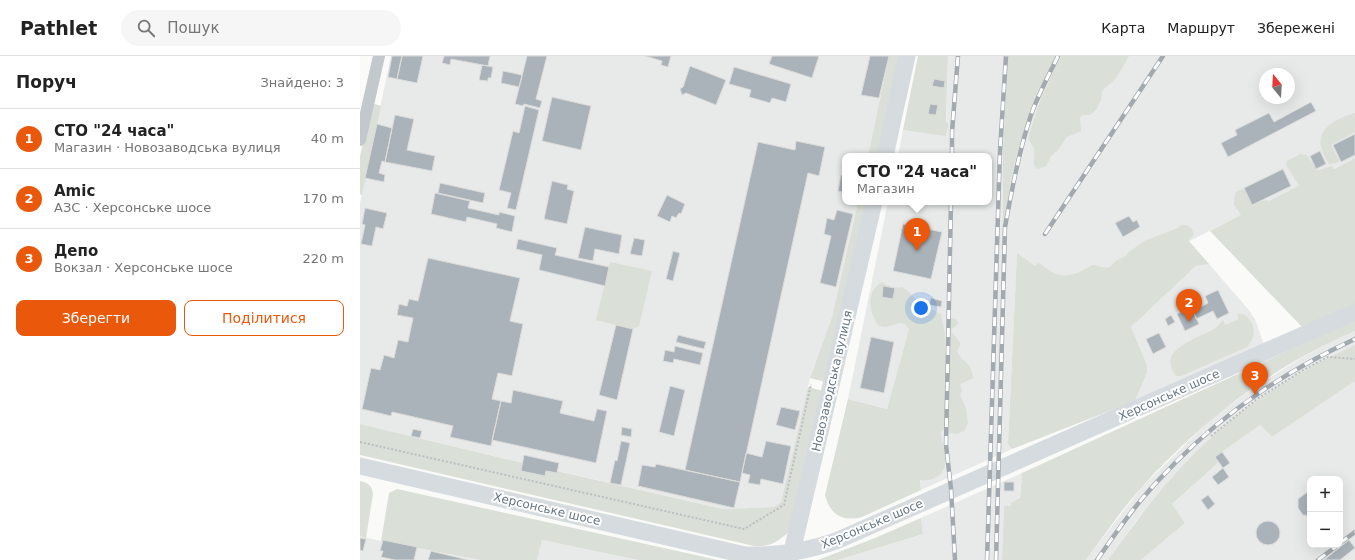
<!DOCTYPE html>
<html lang="uk">
<meta charset="utf-8">
<style>
:root{--surface:#fff;--page:#f6f6f6;--text:#222;--muted:#767676;--line:#e0e0e0;--accent:#ea580c}
body{margin:0;font-family:"DejaVu Sans",sans-serif;background:var(--page);color:var(--text)}
.controls{position:absolute;right:12px;bottom:12px;display:grid;overflow:hidden;border-radius:8px;box-shadow:0 4px 16px #0002}
.controls button{width:36px;height:36px;display:grid;place-items:center;padding:0;border:0;border-bottom:1px solid var(--line);background:var(--surface);color:var(--text);font:20px sans-serif}
.compass{position:absolute;left:899px;top:12px;width:36px;height:36px;border-radius:50%;background:var(--surface);box-shadow:0 4px 16px #0002;rotate:342deg}
.you{position:absolute;left:561px;top:252px;width:14px;height:14px;margin:-10px;border:3px solid #fff;border-radius:50%;background:#1a73e8;box-shadow:0 0 0 6px #1a73e833}
.badge{display:grid;place-items:center;width:26px;height:26px;border-radius:50%;background:var(--accent);color:#fff;font-size:13px;font-weight:700}
.pin{position:absolute;translate:-50% -33px;filter:drop-shadow(0 1px 2px #0008)}
.pin::after{content:'';position:absolute;top:21px;width:14px;height:12px;background:inherit;clip-path:polygon(0 0,100% 0,50% 100%)}
.popup{position:absolute;left:482px;top:97px;width:150px;height:52px;box-sizing:border-box;display:grid;place-content:center;border-radius:8px;background:var(--surface);filter:drop-shadow(0 1px 3px #0005);font-size:13px;white-space:nowrap;color:var(--muted)}
.popup b{font-size:15px;color:var(--text)}
.popup::after{content:'';position:absolute;left:50%;top:100%;margin-left:-8px;border:8px solid transparent;border-top-color:var(--surface)}
.list{margin:0;padding:0;list-style:none}
h2{display:flex;justify-content:space-between;align-items:center;height:52px;margin:0;padding:0 16px;font-size:17px}
h2 small{font-size:13px;font-weight:400;color:var(--muted)}
.list li{display:grid;grid-template-columns:26px 1fr auto;gap:12px;align-items:center;box-sizing:border-box;height:60px;padding:0 16px;border-top:1px solid var(--line)}
.list b{display:block;font-size:15px;white-space:nowrap}
.list p{margin:0;font-size:13px;white-space:nowrap;color:var(--muted)}
.list em{font-size:13px;font-style:normal;color:var(--muted)}
.actions{display:flex;gap:8px;padding:12px 16px}
.actions a{flex:1;padding:9px 0;border:1px solid var(--accent);border-radius:8px;text-align:center;font-size:14px;color:var(--accent)}
.actions .main{background:var(--accent);color:#fff}
.icon{flex:none;width:22px;height:22px;fill:none;stroke:currentColor;stroke-width:2;stroke-linecap:round;stroke-linejoin:round}
.map{position:relative;flex:none;width:995px;height:504px;overflow:hidden}
header{display:flex;align-items:center;gap:24px;box-sizing:border-box;height:56px;padding:0 20px;background:var(--surface);border-bottom:1px solid var(--line)}
header strong{font-size:19px}
nav{display:flex;gap:22px;margin-inline-start:auto;font-size:14px}
.search{width:280px;height:36px;background:var(--page);display:flex;align-items:center;gap:10px;box-sizing:border-box;padding:0 14px;border-radius:22px;color:var(--muted);font-size:15px}
main{display:flex}
aside{flex:1;background:var(--surface)}
.map>svg:first-child{display:block}
.built{fill:#e8e9e9;fill-rule:evenodd}
.green{fill:#dadfd7}
.building{fill:#aab3b9;stroke:#dcdcda}
.lines{fill:none;stroke-linecap:round;stroke-linejoin:round}
.path{stroke:#bbbfc2;stroke-width:2;stroke-dasharray:2 2;stroke-linecap:butt}
.street{stroke:#c3c8cc;stroke-width:12}
.secondary{stroke:#d6dbdf;stroke-width:17}
.rail-casing{stroke:#a2aab0;stroke-width:4.5}
.rail{stroke:#fff;stroke-width:3;stroke-dasharray:9;stroke-linecap:butt}
.labels{text-anchor:middle;stroke-width:4;stroke-linejoin:round;paint-order:stroke}
.street-label{font-size:12px;fill:#657683;stroke:#fff}
</style>
<header>
<strong>Pathlet</strong>
<div class="search"><svg class="icon" aria-label="search" viewBox="0 0 24 24"><circle cx="10" cy="10" r="6"/><path d="M15 15l6 6"/></svg>Пошук</div>
<nav><a>Карта</a><a>Маршрут</a><a>Збережені</a></nav>
</header>
<main>
<aside>
<h2>Поруч<small>Знайдено: 3</small></h2>
<ul class="list">
<li><span class="badge">1</span><div><b>СТО &quot;24 часа&quot;</b><p>Магазин · Новозаводська вулиця</p></div><em>40 m</em></li>
<li><span class="badge">2</span><div><b>Amic</b><p>АЗС · Херсонське шосе</p></div><em>170 m</em></li>
<li><span class="badge">3</span><div><b>Депо</b><p>Вокзал · Херсонське шосе</p></div><em>220 m</em></li>
</ul>
<div class="actions"><a class="main">Зберегти</a><a>Поділитися</a></div>
</aside>
<div class="map">
<svg width="995" height="504" viewBox="0 0 995 504">
<rect width="100%" height="100%" fill="#fafaf8"/>
<path class="built" d="M 31,0 L 529,0 L 508,100 L 485,100 L 485,146 L 498,146 L 472,261 L 450,322 L 421,446 L 414,451 L 363,453 L 198,415 L 197,417 L 185,420 L 161,415 L 162,407 L 0,368 L 0,147 Z
M 588,0 L 995,0 L 995,102 L 716,242 L 657,197 L 648,388 L 652,393 L 561,434 L 550,270 L 527,353 L 488,343 L 528,146 L 629,146 L 629,100 L 538,100 L 543,74 L 586,79 ZM 905,18 L 929,18 L 929,42 L 905,42 Z
M 843,208 L 849,208 L 888,253 L 895,263 L 904,289 L 775,345 L 787,317 L 787,309 L 771,271 L 836,210 Z
M 995,275 L 995,289 L 946,314 L 898,344 L 852,381 L 817,417 L 776,465 L 748,504 L 726,504 L 781,432 L 852,362 L 891,334 L 936,305 L 971,285 Z
M 995,325 L 995,504 L 781,504 L 825,467 L 812,448 L 858,407 L 855,401 L 900,369 L 912,381 ZM 950,423 L 980,423 L 980,489 L 950,489 Z
M 662,417 L 659,449 L 644,451 L 642,504 L 478,504 L 563,478 L 561,462 Z
M 0,480 L 21,485 L 120,504 L 0,504 Z
M 182,484 L 278,504 L 177,504 Z"/>
<path class="green" d="M 529,0 L 540,0 L 517,100 L 508,100 Z
M 558,0 L 588,0 L 586,66 L 588,67 C 589,73 586,75 586,80 L 543,74 Z
M 648,0 L 696,0 C 675,41 658,84 650,129 C 647,148 645,167 643,186 L 643,96 Z
M 701,0 L 769,0 L 756,22 L 742,35 L 741,44 L 736,54 L 730,59 L 723,59 L 720,62 L 721,75 L 707,81 L 698,94 L 691,100 L 686,110 L 678,113 L 675,111 C 672,105 676,97 673,91 C 671,86 669,86 669,79 L 681,42 Z
M 15,48 L 21,50 L 2,139 L 0,138 L 0,101 L 11,51 Z
M 995,57 L 995,76 L 971,89 L 979,104 L 978,107 L 969,108 C 949,79 968,65 995,57 Z
M 940,98 L 947,99 L 957,114 L 959,114 L 972,110 L 974,113 L 995,102 L 995,249 L 943,272 L 850,175 L 881,159 L 874,149 L 875,137 C 887,128 889,137 895,146 L 897,147 L 906,144 L 909,145 L 940,129 L 938,128 L 926,109 L 927,105 Z
M 498,146 L 506,146 L 465,326 L 450,322 L 472,261 Z
M 821,169 C 828,168 834,172 833,180 L 829,183 L 829,185 L 849,208 L 836,210 L 771,271 L 787,309 L 787,317 L 775,345 L 652,393 L 648,388 L 657,197 L 675,210 L 678,207 L 681,208 C 695,220 704,223 722,215 C 726,213 729,210 733,209 L 746,212 L 750,211 L 757,204 L 766,200 L 769,196 L 784,185 L 818,172 Z
M 250,206 L 292,215 L 279,270 L 273,273 L 236,264 Z
M 522,226 C 527,230 536,233 542,231 L 549,236 L 560,248 L 576,255 L 581,259 L 585,278 L 585,370 L 584,374 L 581,375 C 581,389 592,410 578,420 C 572,424 567,425 560,424 L 561,434 L 502,461 C 483,466 470,459 465,439 L 488,343 L 527,353 L 549,273 L 545,268 L 540,267 L 526,271 L 519,270 C 509,257 505,236 522,226 Z
M 877,258 C 883,258 886,259 889,263 C 897,273 894,282 887,291 L 821,320 L 816,320 C 795,293 838,283 854,273 C 857,271 860,268 863,264 L 865,269 L 879,263 Z
M 592,262 L 596,263 L 598,266 L 597,269 L 591,274 C 592,279 601,284 600,289 C 600,291 598,293 597,295 C 603,308 611,304 613,322 L 600,328 L 602,335 L 600,339 L 606,352 L 608,367 L 605,374 L 597,378 L 590,377 L 588,368 L 589,263 Z
M 995,264 L 995,275 C 914,309 840,366 781,432 C 761,454 744,480 726,504 L 642,504 L 644,450 L 651,450 L 651,447 L 660,442 L 662,417 Z
M 995,289 L 995,325 L 912,381 L 900,369 L 855,401 L 858,407 L 812,448 L 825,467 L 781,504 L 748,504 C 783,455 821,405 868,367 C 906,335 950,310 995,289 Z
M 448,331 L 463,335 L 430,475 C 417,486 411,491 394,490 L 0,399 L 0,368 L 163,407 L 161,415 L 184,420 L 186,415 L 197,417 L 197,415 L 363,453 L 414,451 L 421,446 Z
M 0,425 C 8,427 12,429 13,438 L 6,482 L 0,480 Z
M 37,433 L 358,504 L 278,504 L 182,484 L 177,504 L 120,504 L 21,485 L 29,437 Z
M 561,462 L 563,478 L 478,504 L 458,504 L 515,482 Z"/>
<path class="building" d="M 32,0 L 42,0 L 37,23 L 28,21 Z
M 42,0 L 63,0 L 57,27 L 37,23 Z
M 84,0 L 130,0 L 128,10 L 91,3 L 90,9 L 82,7 Z
M 167,0 L 187,0 L 176,43 L 182,45 L 180,52 L 164,48 L 163,50 L 155,48 Z
M 285,0 L 311,0 L 308,11 L 301,9 L 302,5 Z
M 412,0 L 459,0 L 452,22 L 409,8 Z
M 510,0 L 529,0 L 519,42 L 501,39 Z
M 122,9 L 133,11 L 131,22 L 128,22 L 128,25 L 119,24 Z
M 330,10 L 366,24 L 356,49 L 326,37 L 322,39 L 320,33 L 323,31 Z
M 374,11 L 431,28 L 426,46 L 412,42 L 410,47 L 389,41 L 391,34 L 369,28 Z
M 143,15 L 162,19 L 159,31 L 141,27 Z
M 574,23 L 585,25 L 584,32 L 572,30 Z
M 192,41 L 231,50 L 221,94 L 182,85 Z
M 951,46 L 956,55 L 868,101 L 861,87 L 877,79 L 875,74 L 909,57 L 914,66 Z
M 570,48 L 578,49 L 576,59 L 568,58 Z
M 165,50 L 179,54 L 156,154 L 147,152 L 151,137 L 139,134 L 153,75 L 159,77 Z
M 35,59 L 54,63 L 47,94 L 75,100 L 72,115 L 25,106 Z
M 17,68 L 32,72 L 25,106 L 22,105 L 19,117 L 25,119 L 24,126 L 5,122 Z
M 995,78 L 995,99 L 981,106 L 973,89 Z
M 436,85 L 465,91 L 459,120 L 448,117 L 380,426 L 325,414 L 398,86 L 435,94 Z
M 960,95 L 966,108 L 956,113 L 950,100 Z
M 923,113 L 931,130 L 892,149 L 884,132 Z
M 481,119 L 485,120 L 485,136 L 478,135 Z
M 192,125 L 208,129 L 207,133 L 214,135 L 207,168 L 184,163 Z
M 80,127 L 125,137 L 123,147 L 78,137 Z
M 75,137 L 110,145 L 108,152 L 139,159 L 139,156 L 155,160 L 152,176 L 136,172 L 137,168 L 107,161 L 106,166 L 71,158 Z
M 307,139 L 325,148 L 321,158 L 319,157 L 316,162 L 312,160 L 310,166 L 297,160 Z
M 5,152 L 27,157 L 23,173 L 16,171 L 12,190 L 1,188 L 5,169 L 2,168 Z
M 477,154 L 493,158 L 476,231 L 460,227 L 471,180 L 464,178 L 467,162 L 474,164 Z
M 769,160 L 773,166 L 777,164 L 780,171 L 763,181 L 755,167 Z
M 543,168 L 582,176 L 571,223 L 533,215 Z
M 225,171 L 262,179 L 259,198 L 235,193 L 233,205 L 218,202 Z
M 274,182 L 285,184 L 282,200 L 270,198 Z
M 158,183 L 197,192 L 195,199 L 249,211 L 245,230 L 179,214 L 182,199 L 156,193 Z
M 313,195 L 320,197 L 313,225 L 306,223 Z
M 68,202 L 160,222 L 150,265 L 163,268 L 152,320 L 138,317 L 132,343 L 141,345 L 131,390 L 90,381 L 93,370 L 32,356 L 31,360 L 2,353 L 11,312 L 20,314 L 24,299 L 34,302 L 38,284 L 48,286 L 53,262 L 37,259 L 39,248 L 47,250 L 49,243 L 58,245 Z
M 523,230 L 535,232 L 533,243 L 522,241 Z
M 858,234 L 869,257 L 857,263 L 853,255 L 836,263 L 833,255 L 848,247 L 845,240 Z
M 571,242 L 582,245 L 581,251 L 569,249 Z
M 831,251 L 839,268 L 825,275 L 817,258 Z
M 811,259 L 815,266 L 808,270 L 805,263 Z
M 256,269 L 273,273 L 257,344 L 239,339 Z
M 799,277 L 806,291 L 793,298 L 786,283 Z
M 318,279 L 346,286 L 344,293 L 316,286 Z
M 511,281 L 534,286 L 524,337 L 500,332 Z
M 315,290 L 343,297 L 340,309 L 314,303 L 313,307 L 303,305 L 305,294 L 314,296 Z
M 310,330 L 325,334 L 314,380 L 299,376 Z
M 153,334 L 203,345 L 200,357 L 234,365 L 237,353 L 247,355 L 236,407 L 132,384 L 141,345 L 151,347 Z
M 421,351 L 440,355 L 435,374 L 416,369 Z
M 262,371 L 272,373 L 271,381 L 261,379 Z
M 53,373 L 62,375 L 60,382 L 51,380 Z
M 261,385 L 270,387 L 261,429 L 250,427 L 255,404 L 257,405 Z
M 406,385 L 431,390 L 423,428 L 401,423 L 400,429 L 388,427 L 390,419 L 382,417 L 386,397 L 402,401 Z
M 862,396 L 870,407 L 863,412 L 855,401 Z
M 164,399 L 199,407 L 197,417 L 186,415 L 185,420 L 161,415 Z
M 296,408 L 380,426 L 374,452 L 278,430 L 282,409 L 295,411 Z
M 863,412 L 869,421 L 858,429 L 852,421 Z
M 644,426 L 654,426 L 654,435 L 644,435 Z
M 946,437 L 950,437 L 950,460 L 943,459 L 938,452 L 938,443 Z
M 848,439 L 855,448 L 848,454 L 841,444 Z
M896 477a12 12 0 1 1 24 0a12 12 0 1 1-24 0Z
M 0,482 L 6,483 L 3,495 L 0,494 Z
M 23,484 L 57,491 L 54,504 L 35,504 L 21,501 L 23,495 L 20,495 Z
M 989,484 L 995,492 L 980,504 L 964,504 Z
M 71,495 L 108,504 L 68,504 Z"/>
<g class="lines">
<path class="path" d="M 851,380 L 897,343 L 945,313 L 968,301 L 995,303
M 0,386 L 384,473 L 424,449 L 451,328"/>
<path class="street" d="M 0,84 L 19,0"/>
<path class="secondary" d="M 525,100 L 547,0
M 0,410 L 385,499 C 418,500 445,496 476,485 L 995,256
M 430,504 L 514,146"/>
<g class="rail-casing">
<path id="rail" d="M 592,100 L 592,76 L 598,0
M 591,146 L 586,389 L 591,433 L 595,504
M 685,178 L 803,0
M 980,487 L 995,476
M 627,504 L 640,95 L 646,0
M 636,504 L 645,171 C 652,133 659,95 671,59 C 678,39 689,19 698,0
M 737,504 C 753,481 769,457 788,436 C 796,426 806,417 815,407 C 869,353 926,315 995,283
M 958,504 L 978,489"/>
</g>
<use href="#rail" class="rail"/>
</g>
<g class="labels">
<g class="street-label">
<text transform="translate(472 325) rotate(-77)" y="4">Новозаводська вулиця</text>
<text transform="translate(809 339) rotate(-24)" y="4">Херсонське шосе</text>
<text transform="translate(187 453) rotate(13)" y="4">Херсонське шосе</text>
<text transform="translate(512 468) rotate(-23)" y="4">Херсонське шосе</text>
</g>
</g>
</svg>
<div class="controls">
<button>+</button>
<button>−</button>
</div>
<svg class="compass" viewBox="-18 -18 36 36"><path d="M0-13l5 13h-10z" fill="#e53935"/><path d="M0 13l5-13h-10z" fill="#767676"/></svg>
<div class="you"></div>
<div class="pin badge" style="left:557px;top:195px">1</div>
<div class="popup"><b>СТО &quot;24 часа&quot;</b>Магазин</div>
<div class="pin badge" style="left:829px;top:266px">2</div>
<div class="pin badge" style="left:895px;top:339px">3</div>
</div>
</main>
